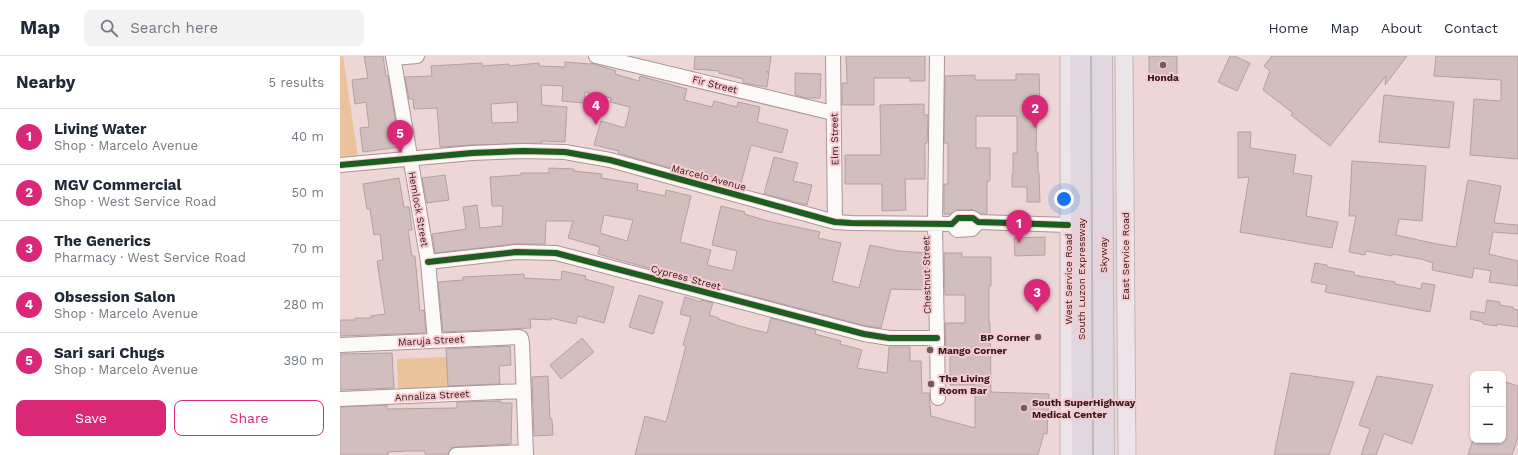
<!DOCTYPE html>
<meta charset="utf-8">
<style>
:root{--surface:#fff;--page:#f2f2f3;--text:#1f2937;--muted:#747a83;--line:#e0e1e3;--accent:#db2777}
body{margin:0;font-family:"Work Sans",sans-serif;background:var(--page);color:var(--text)}
.controls{position:absolute;right:12px;bottom:12px;display:grid;overflow:hidden;border-radius:8px;box-shadow:0 1px 3px #0004}
.controls button{width:36px;height:36px;display:grid;place-items:center;padding:0;border:0;border-bottom:1px solid var(--line);background:var(--surface);color:var(--text);font:20px sans-serif}
.you{position:absolute;left:724px;top:143px;width:14px;height:14px;margin:-10px;border:3px solid #fff;border-radius:50%;background:#1a73e8;box-shadow:0 0 0 6px #1a73e833}
.badge{display:grid;place-items:center;width:26px;height:26px;border-radius:50%;background:var(--accent);color:#fff;font-size:13px;font-weight:700}
.pin{position:absolute;translate:-50% -33px;filter:drop-shadow(0 1px 2px #0008)}
.pin::after{content:'';position:absolute;top:21px;width:14px;height:12px;background:inherit;clip-path:polygon(0 0,100% 0,50% 100%)}
.list{margin:0;padding:0;list-style:none}
h2{display:flex;justify-content:space-between;align-items:center;height:52px;margin:0;padding:0 16px;font-size:17px}
h2 small{font-size:13px;font-weight:400;color:var(--muted)}
.list li{display:grid;grid-template-columns:26px 1fr auto;gap:12px;align-items:center;box-sizing:border-box;height:56px;padding:0 16px;border-top:1px solid var(--line)}
.list b{display:block;font-size:15px;white-space:nowrap}
.list p{margin:0;font-size:13px;white-space:nowrap;color:var(--muted)}
.list em{font-size:13px;font-style:normal;color:var(--muted)}
.actions{display:flex;gap:8px;padding:12px 16px}
.actions a{flex:1;padding:9px 0;border:1px solid var(--accent);border-radius:8px;text-align:center;font-size:14px;color:var(--accent)}
.actions .main{background:var(--accent);color:#fff}
.icon{flex:none;width:22px;height:22px;fill:none;stroke:currentColor;stroke-width:2;stroke-linecap:round;stroke-linejoin:round}
.map{position:relative;flex:none;width:1178px;height:399px;overflow:hidden}
header{display:flex;align-items:center;gap:24px;box-sizing:border-box;height:56px;padding:0 20px;background:var(--surface);border-bottom:1px solid var(--line)}
header strong{font-size:19px}
nav{display:flex;gap:22px;margin-inline-start:auto;font-size:14px}
.search{width:280px;height:36px;background:var(--page);display:flex;align-items:center;gap:10px;box-sizing:border-box;padding:0 14px;border-radius:8px;color:var(--muted);font-size:15px}
main{display:flex}
aside{flex:1;background:var(--surface)}
.map>svg:first-child{display:block}
.green{fill:#eac29b}
.building{fill:#d3bebf;stroke:#b4a0a1;fill-rule:evenodd}
.lines{fill:none;stroke-linecap:round;stroke-linejoin:round}
.minor-casing{stroke:#aa9697;stroke-width:16}
.major-casing{stroke:#c3b6b7;stroke-width:19}
.highway-casing{stroke:#c3b6b7;stroke-width:22}
.minor{stroke:#fcf9f9;stroke-width:14}
.major{stroke:#ebe4e9;stroke-width:17}
.highway{stroke:#dfd6df;stroke-width:20}
.cycleway-casing{stroke:#f9cbcf;stroke-width:8}
.cycleway{stroke:#1b5e20;stroke-width:6}
.poi-dot{fill:#725c5d;stroke:#f9cbcf;stroke-width:1.5}
.labels{text-anchor:middle;stroke-width:4;stroke-linejoin:round;paint-order:stroke}
.poi-label{font-size:10px;font-weight:bold;fill:#2f1a1c;stroke:#f9cbcf;text-anchor:start}
.street-label{font-size:10px;fill:#2f1a1c;stroke:#f9cbcf}
</style>
<header>
<strong>Map</strong>
<div class="search"><svg class="icon" aria-label="search" viewBox="0 0 24 24"><circle cx="10" cy="10" r="6"/><path d="M15 15l6 6"/></svg>Search here</div>
<nav><a>Home</a><a>Map</a><a>About</a><a>Contact</a></nav>
</header>
<main>
<aside>
<h2>Nearby<small>5 results</small></h2>
<ul class="list">
<li><span class="badge">1</span><div><b>Living Water</b><p>Shop · Marcelo Avenue</p></div><em>40 m</em></li>
<li><span class="badge">2</span><div><b>MGV Commercial</b><p>Shop · West Service Road</p></div><em>50 m</em></li>
<li><span class="badge">3</span><div><b>The Generics</b><p>Pharmacy · West Service Road</p></div><em>70 m</em></li>
<li><span class="badge">4</span><div><b>Obsession Salon</b><p>Shop · Marcelo Avenue</p></div><em>280 m</em></li>
<li><span class="badge">5</span><div><b>Sari sari Chugs</b><p>Shop · Marcelo Avenue</p></div><em>390 m</em></li>
</ul>
<div class="actions"><a class="main">Save</a><a>Share</a></div>
</aside>
<div class="map">
<svg width="1178" height="399" viewBox="0 0 1178 399">
<rect width="100%" height="100%" fill="#eed6d7"/>
<path class="green" d="M 0,0 L 3,0 L 18,101 L 0,102 Z
M 109,301 L 110,332 L 58,334 L 57,303 Z"/>
<path class="building" d="M 24,0 L 43,0 L 46,20 L 48,20 L 60,91 L 23,96 L 20,72 L 29,71 L 26,46 L 15,48 L 12,24 L 28,22 Z
M 355,0 L 431,0 L 429,15 L 426,16 L 429,16 L 427,31 L 403,27 L 403,23 L 379,17 L 379,15 L 354,13 Z
M 506,0 L 585,0 L 585,25 L 570,25 L 570,22 L 534,22 L 534,49 L 502,49 L 502,27 L 507,27 Z
M 809,0 L 837,0 L 837,19 L 809,19 Z
M 890,0 L 894,0 L 910,7 L 897,35 L 878,26 Z
M 932,0 L 1067,0 L 1045,29 L 1046,20 L 990,90 L 951,59 L 953,57 L 923,34 L 930,15 L 924,10 Z
M 1096,0 L 1178,0 L 1178,103 L 1130,99 L 1134,43 L 1161,45 L 1161,24 L 1094,20 Z
M 225,6 L 251,8 L 251,7 L 276,15 L 275,18 L 299,25 L 300,20 L 347,33 L 344,44 L 372,51 L 374,45 L 397,51 L 398,46 L 420,51 L 417,66 L 448,74 L 442,97 L 411,89 L 400,131 L 377,125 L 377,122 L 327,111 L 278,97 L 279,95 L 254,89 L 261,65 L 285,72 L 290,51 L 270,46 L 271,42 L 245,36 L 244,47 L 222,45 L 223,30 L 201,29 L 202,49 L 227,51 L 225,86 L 202,85 L 202,87 L 132,89 L 100,91 L 97,52 L 74,53 L 73,43 L 69,43 L 65,21 L 92,20 L 91,10 L 142,7 L 142,10 L 169,8 L 169,10 L 199,7 L 199,10 L 225,11 ZM 177,46 L 178,66 L 152,67 L 151,48 Z
M 455,17 L 481,18 L 480,42 L 466,42 L 455,39 Z
M 676,18 L 699,18 L 700,50 L 697,50 L 696,96 L 698,96 L 698,117 L 699,117 L 700,146 L 687,146 L 687,131 L 672,131 L 672,118 L 673,118 L 673,97 L 677,97 L 677,60 L 636,60 L 636,92 L 650,92 L 650,125 L 647,125 L 647,158 L 641,158 L 633,154 L 618,154 L 610,158 L 604,158 L 604,128 L 608,128 L 608,87 L 604,87 L 605,20 L 635,19 L 635,24 L 676,24 Z
M 1044,39 L 1114,46 L 1109,92 L 1039,86 Z
M 584,48 L 584,59 L 588,59 L 587,87 L 585,87 L 585,123 L 565,123 L 566,154 L 542,155 L 542,128 L 505,128 L 505,99 L 541,99 L 540,49 Z
M 898,76 L 911,76 L 910,92 L 956,99 L 953,117 L 972,120 L 966,160 L 998,166 L 992,192 L 900,176 L 909,121 L 898,122 Z
M 434,101 L 458,107 L 453,125 L 472,129 L 467,149 L 424,138 Z
M 1012,105 L 1086,110 L 1082,165 L 1059,163 L 1056,179 L 1097,188 L 1116,191 L 1128,124 L 1161,130 L 1154,167 L 1178,169 L 1178,178 L 1153,176 L 1149,198 L 1178,205 L 1178,230 L 1149,226 L 1151,215 L 1134,212 L 1132,222 L 1092,214 L 1093,207 L 1081,203 L 1052,198 L 1052,200 L 1026,195 L 1025,199 L 1009,196 L 1016,160 L 1009,160 Z
M 209,112 L 234,113 L 234,115 L 262,118 L 261,122 L 298,128 L 297,134 L 325,140 L 326,134 L 351,140 L 340,186 L 371,194 L 367,209 L 392,215 L 393,214 L 397,195 L 372,189 L 381,150 L 405,156 L 404,158 L 428,165 L 480,176 L 478,182 L 501,187 L 492,225 L 519,232 L 530,189 L 558,195 L 587,197 L 588,234 L 551,233 L 541,272 L 526,270 L 366,228 L 366,225 L 331,216 L 330,218 L 258,198 L 260,191 L 228,182 L 233,165 L 206,165 L 205,188 L 175,188 L 95,197 L 92,178 L 126,173 L 123,151 L 137,149 L 140,172 L 162,170 L 163,150 L 152,150 L 150,121 L 181,119 L 181,117 L 209,117 ZM 264,159 L 293,164 L 287,185 L 260,177 Z
M 105,119 L 109,144 L 87,147 L 82,122 Z
M 59,122 L 64,151 L 69,151 L 72,174 L 68,174 L 72,200 L 75,200 L 80,255 L 84,254 L 86,277 L 0,280 L 0,264 L 15,264 L 15,262 L 31,262 L 31,260 L 45,258 L 37,205 L 43,204 L 40,178 L 34,179 L 30,153 L 27,153 L 23,128 Z
M 705,181 L 705,199 L 675,200 L 674,182 Z
M 604,197 L 622,197 L 622,201 L 651,201 L 651,230 L 649,230 L 649,267 L 650,267 L 651,336 L 709,338 L 707,378 L 704,377 L 698,399 L 295,399 L 305,360 L 326,366 L 346,290 L 343,289 L 351,261 L 340,258 L 345,241 L 361,246 L 361,244 L 373,247 L 369,259 L 379,262 L 378,263 L 403,271 L 427,277 L 431,262 L 476,274 L 475,278 L 501,285 L 500,288 L 522,294 L 517,312 L 547,317 L 549,291 L 570,291 L 570,305 L 581,305 L 582,337 L 589,337 L 591,360 L 635,372 L 635,329 L 610,329 L 610,297 L 606,297 L 605,267 L 625,267 L 625,239 L 605,239 Z
M 975,207 L 987,209 L 987,211 L 1014,216 L 1014,219 L 1055,226 L 1055,228 L 1081,233 L 1082,227 L 1095,229 L 1090,256 L 985,236 L 987,229 L 971,226 Z
M 222,215 L 246,220 L 245,223 L 274,231 L 264,267 L 238,260 L 236,268 L 211,262 L 211,264 L 190,263 L 191,272 L 103,276 L 98,226 L 123,224 L 123,221 L 184,218 L 184,222 L 221,224 Z
M 299,239 L 323,246 L 313,278 L 289,271 Z
M 1147,244 L 1160,246 L 1160,249 L 1173,251 L 1173,253 L 1178,254 L 1178,271 L 1157,268 L 1157,270 L 1143,268 L 1143,266 L 1130,263 L 1131,255 L 1145,257 Z
M 242,282 L 254,296 L 221,323 L 210,309 Z
M 170,290 L 171,309 L 159,310 L 160,328 L 108,330 L 106,293 Z
M 52,297 L 54,332 L 0,334 L 0,298 Z
M 951,317 L 1014,326 L 989,399 L 934,399 Z
M 208,320 L 210,363 L 212,363 L 213,379 L 194,380 L 192,321 Z
M 1037,320 L 1093,329 L 1072,388 L 1044,378 L 1036,399 L 1021,399 L 1030,373 L 1019,369 Z
M 1163,325 L 1178,330 L 1178,381 L 1172,399 L 1128,399 L 1133,384 L 1163,384 Z
M 161,345 L 161,347 L 172,347 L 171,388 L 116,391 L 111,392 L 108,398 L 85,398 L 85,395 L 66,395 L 48,396 L 48,399 L 0,399 L 0,351 L 47,349 L 47,353 L 117,352 L 117,346 Z"/>
<g class="lines">
<g class="minor-casing">
<path id="minor" d="M 53,0 L 88,206 L 95,284
M 256,0 L 493,57
M 493,0 L 495,166
M 597,0 L 595,168 L 598,342
M 53,2 L 77,0
M 0,109 L 132,97 L 183,95 L 225,96 L 270,104 L 495,166 L 511,167 L 612,168 L 618,162 L 633,162 L 638,166 L 728,169
M 612,168 L 617,174 L 632,173 L 638,166
M 88,206 L 176,196 L 216,197 L 524,278 L 549,282 L 597,282
M 0,289 L 179,281 L 181,282 L 182,287 L 186,399
M 0,343 L 184,335
M 116,399 L 186,396"/>
</g>
<g class="major-casing">
<path id="major" d="M 729,0 L 729,399
M 784,0 L 787,399"/>
</g>
<g class="highway-casing">
<path id="highway" d="M 740,0 L 742,399
M 762,0 L 764,399"/>
</g>
<use href="#minor" class="minor"/>
<use href="#major" class="major"/>
<use href="#highway" class="highway"/>
<g class="cycleway-casing">
<path id="cycleway" d="M 0,109 L 132,97 L 183,95 L 225,96 L 270,104 L 495,166 L 511,167 L 612,168 L 618,162 L 633,162 L 638,166 L 728,169
M 88,206 L 176,196 L 216,197 L 524,278 L 549,282 L 597,282"/>
</g>
<use href="#cycleway" class="cycleway"/>
</g>
<g class="poi-dot">
<circle cx="823" cy="9" r="4"/>
<circle cx="698" cy="281" r="4"/>
<circle cx="590" cy="294" r="4"/>
<circle cx="591" cy="328" r="4"/>
<circle cx="684" cy="352" r="4"/>
</g>
<g class="labels">
<g class="poi-label">
<text x="823" y="25" text-anchor="middle">Honda</text>
<text x="690" y="285" text-anchor="end">BP Corner</text>
<text x="598" y="298">Mango Corner</text>
<text x="599" y="326">The Living<tspan x="599" dy="12">Room Bar</tspan></text>
<text x="692" y="350">South SuperHighway<tspan x="692" dy="12">Medical Center</tspan></text>
</g>
<g class="street-label">
<text transform="translate(375 28) rotate(14)" y="4">Fir Street</text>
<text transform="translate(494 83) rotate(-91)" y="4">Elm Street</text>
<text transform="translate(369 121) rotate(15)" y="4">Marcelo Avenue</text>
<text transform="translate(79 153) rotate(80)" y="4">Hemlock Street</text>
<text transform="translate(763 199) rotate(-90)" y="4">Skyway</text>
<text transform="translate(785 200) rotate(-90)" y="4">East Service Road</text>
<text transform="translate(586 219) rotate(-91)" y="4">Chestnut Street</text>
<text transform="translate(346 221) rotate(15)" y="4">Cypress Street</text>
<text transform="translate(728 223) rotate(-90)" y="4">West Service Road</text>
<text transform="translate(741 223) rotate(-90)" y="4">South Luzon Expressway</text>
<text transform="translate(91 284) rotate(-3)" y="4">Maruja Street</text>
<text transform="translate(92 339) rotate(-3)" y="4">Annaliza Street</text>
</g>
</g>
</svg>
<div class="controls">
<button>+</button>
<button>−</button>
</div>
<div class="you"></div>
<div class="pin badge" style="left:679px;top:187px">1</div>
<div class="pin badge" style="left:695px;top:72px">2</div>
<div class="pin badge" style="left:697px;top:256px">3</div>
<div class="pin badge" style="left:256px;top:69px">4</div>
<div class="pin badge" style="left:60px;top:97px">5</div>
</div>
</main>
